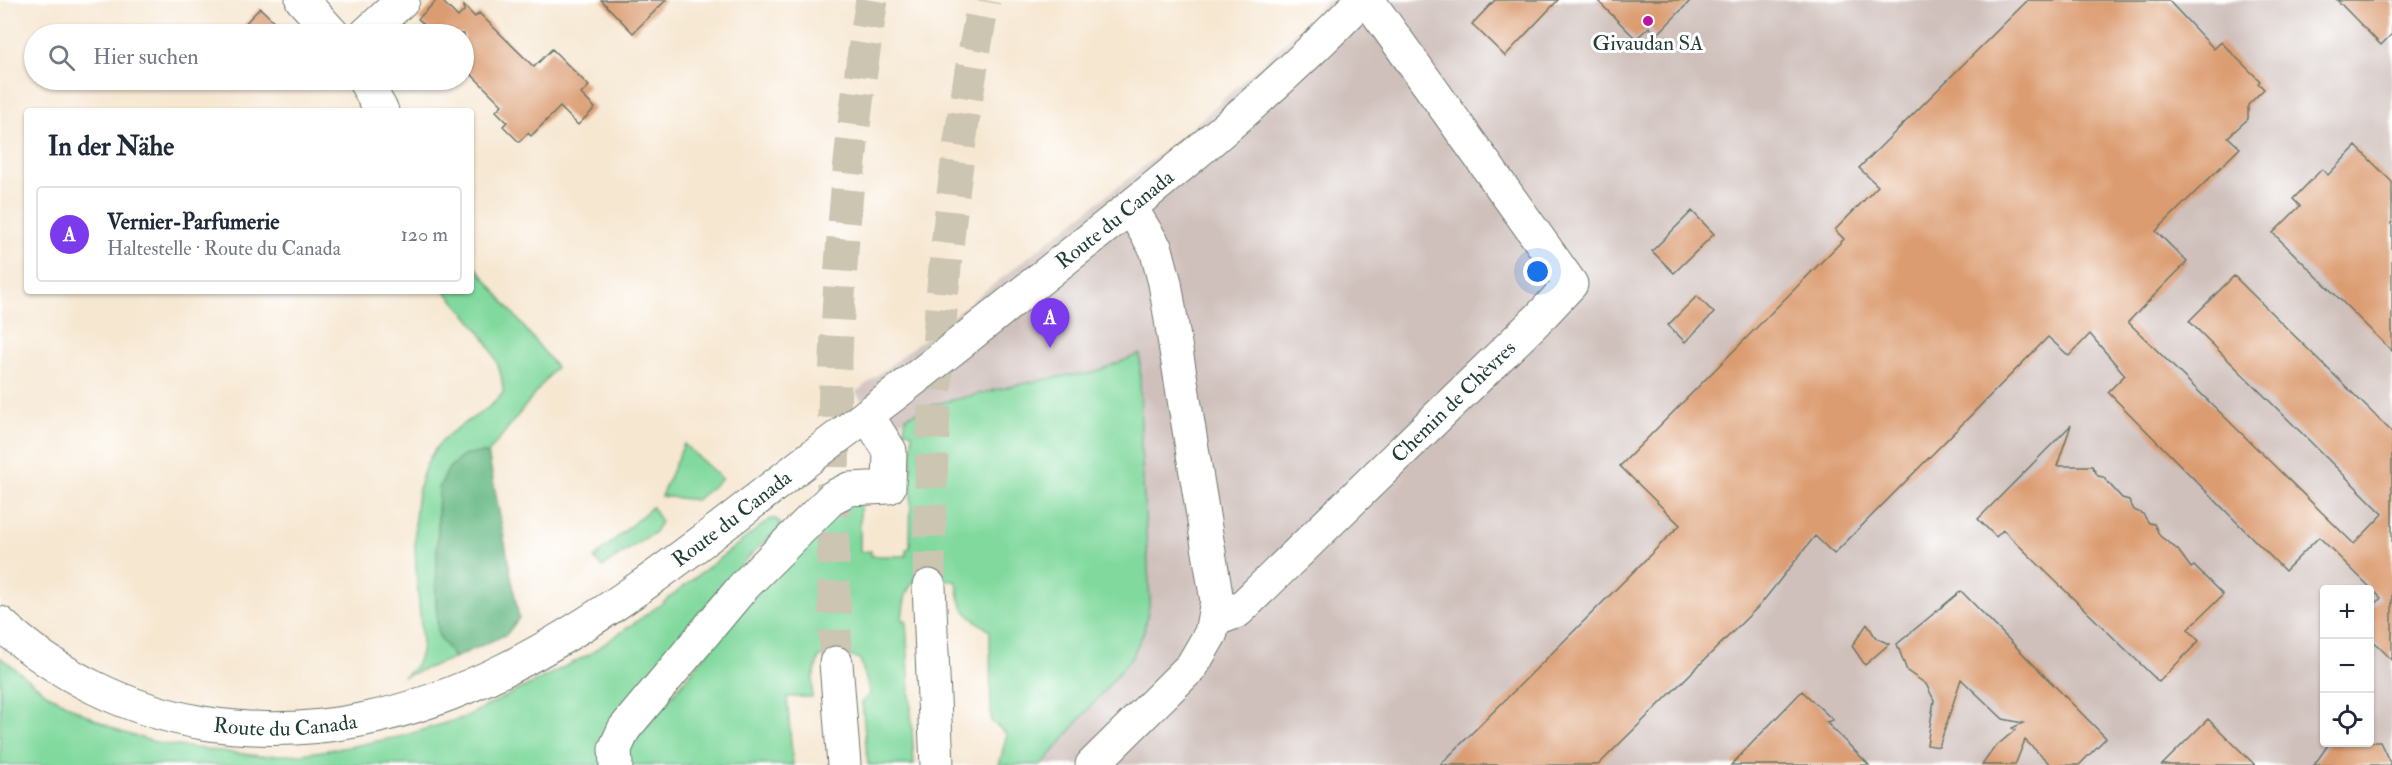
<!DOCTYPE html>
<html lang="de">
<meta charset="utf-8">
<style>
:root{--surface:#fff;--page:#f2f2f3;--text:#1f2937;--muted:#747a83;--line:#e0e1e3;--accent:#7c3aed}
body{margin:0;font-family:"IM FELL Double Pica",serif;background:var(--page);color:var(--text)}
.controls{position:absolute;right:18px;bottom:18px;display:grid;overflow:hidden;border-radius:6px;box-shadow:0 2px 4px #0004}
.controls button{width:54px;height:54px;display:grid;place-items:center;padding:0;border:0;border-bottom:2px solid var(--line);background:var(--surface);color:var(--text);font:30px sans-serif}
.you{position:absolute;left:1538px;top:272px;width:21px;height:21px;margin:-15px;border:4px solid #fff;border-radius:50%;background:#1a73e8;box-shadow:0 0 0 9px #1a73e833}
.badge{display:grid;place-items:center;width:39px;height:39px;border-radius:50%;background:var(--accent);color:#fff;font-size:20px;font-weight:700}
.pin{position:absolute;translate:-50% -50px;filter:drop-shadow(0 2px 3px #0008)}
.pin::after{content:'';position:absolute;top:32px;width:21px;height:18px;background:inherit;clip-path:polygon(0 0,100% 0,50% 100%)}
.list{margin:0;padding:0;list-style:none}
h2{display:flex;justify-content:space-between;align-items:center;height:78px;margin:0;padding:0 24px;font-size:26px}
h2 small{font-size:20px;font-weight:400;color:var(--muted)}
.list li{display:grid;grid-template-columns:39px 1fr auto;gap:18px;align-items:center;box-sizing:border-box;height:96px;margin:0 12px 12px;padding:0 12px;border:2px solid var(--line);border-radius:6px}
.list b{display:block;font-size:22px;white-space:nowrap}
.list p{margin:0;font-size:20px;white-space:nowrap;color:var(--muted)}
.list em{font-size:20px;font-style:normal;color:var(--muted)}
.icon{flex:none;width:33px;height:33px;fill:none;stroke:currentColor;stroke-width:2;stroke-linecap:round;stroke-linejoin:round}
.map{position:relative;flex:none;width:2392px;height:765px;overflow:hidden}
.search{position:absolute;background:var(--surface);box-shadow:0 2px 4px #0004;left:24px;top:24px;width:450px;height:66px;display:flex;align-items:center;gap:15px;box-sizing:border-box;padding:0 21px;border-radius:33px;color:var(--muted);font-size:22px}
.panel{position:absolute;background:var(--surface);box-shadow:0 2px 4px #0004;left:24px;top:108px;width:450px;height:186px;border-radius:6px}
.map>svg:first-child{display:block}
.industrial{fill:#cfc0bb;fill-rule:evenodd}
.green{fill:#81d99e;stroke:#508b69;stroke-width:1.5}
.forest{fill:#68b985;stroke:#447b5c;stroke-width:1.5}
.building{fill:#db9c71}
.lines{fill:none;stroke-linecap:round;stroke-linejoin:round}
.highway-tunnel{stroke:#cbc5b2;stroke-width:33;stroke-dasharray:33 16;stroke-linecap:butt}
.minor-casing{stroke:#6a786b;stroke-width:35}
.highway-casing{stroke:#6a786b;stroke-width:35}
.minor{stroke:#fff;stroke-width:33}
.highway{stroke:#fff;stroke-width:33}
.poi-dot{fill:#b5179e;stroke:#fff;stroke-width:2}
.labels{text-anchor:middle;stroke-width:6;stroke-linejoin:round;paint-order:stroke}
.poi-label{font-size:21px;fill:#1f3d34;stroke:#fff}
.street-label{font-size:21px;fill:#1f3d34;stroke:#fff}
</style>
<div class="map">
<svg width="2392" height="765" viewBox="0 0 2392 765">
<rect width="100%" height="100%" fill="#fff"/>
<filter id="ink" filterUnits="userSpaceOnUse"><feTurbulence type="fractalNoise" baseFrequency=".0167" numOctaves="2"/><feDisplacementMap in="SourceGraphic" scale="12" xChannelSelector="R" yChannelSelector="G"/><feConvolveMatrix kernelMatrix="1 2 1 2 8 2 1 2 1" color-interpolation-filters="sRGB"/></filter>
<filter id="wash" filterUnits="userSpaceOnUse"><feTurbulence type="fractalNoise" baseFrequency=".008" numOctaves="4" result="noise"/><feDisplacementMap in="SourceGraphic" scale="24" xChannelSelector="R" yChannelSelector="G"/><feGaussianBlur stdDeviation="1.35" result="paint"/><feColorMatrix in="noise" values="0 0 0 0 0 0 0 0 0 0 0 0 0 0 0 0 0 1.4 0 .05"/><feComposite in="paint" operator="in"/></filter>
<g filter="url(#wash)">
<rect width="100%" height="100%" fill="#f6e7d1"/>
<path class="industrial" d="M 1328,0 L 2392,0 L 2392,765 L 1042,765 L 1132,657 L 1150,601 L 1141,448 L 1140,354 L 1089,374 L 1068,375 L 1021,384 L 936,404 L 882,431 L 856,392 L 1185,134 L 1288,40 ZM 2324,590 L 2370,590 L 2370,742 L 2324,742 Z"/>
<path class="green" d="M 471,261 L 556,367 L 488,453 L 466,454 L 449,468 L 439,487 L 436,597 L 438,634 L 454,658 L 403,677 C 416,668 420,661 422,645 C 420,585 399,493 439,444 C 457,423 486,415 503,393 C 503,353 471,319 445,291 L 471,291 Z
M 1140,354 L 1141,448 L 1150,601 L 1144,631 L 1132,657 L 1042,765 L 999,765 L 1007,734 L 991,721 L 990,631 C 967,615 959,611 957,582 C 916,573 906,575 902,620 L 906,620 L 914,765 L 868,765 L 862,702 L 870,693 L 860,659 L 843,654 L 819,657 L 813,678 L 812,697 L 787,697 L 793,765 L 629,765 L 626,752 L 750,600 L 836,510 L 860,499 L 860,552 L 871,551 L 871,556 L 906,556 L 906,549 L 910,548 L 912,433 L 904,430 L 906,417 L 936,404 L 1021,384 L 1068,375 L 1089,374 Z
M 684,444 L 722,479 L 696,500 L 661,496 Z
M 652,507 L 661,522 L 655,532 L 602,567 L 594,558 Z
M 770,519 L 776,519 L 780,523 L 780,528 C 703,592 655,682 602,765 L 0,765 L 0,657 L 46,693 L 80,712 L 121,732 L 162,744 L 260,756 L 302,754 L 348,747 L 403,736 L 465,717 L 588,655 L 660,605 Z"/>
<path class="forest" d="M 488,453 L 519,618 L 507,634 L 454,658 L 438,634 L 436,597 L 439,488 L 449,468 L 466,454 Z"/>
<g id="blocks">
<path class="building" d="M 437,0 L 441,0 L 458,17 L 464,11 L 464,6 L 475,17 L 479,13 L 534,67 L 552,49 L 589,86 L 581,94 L 595,108 L 578,125 L 560,107 L 531,136 L 528,133 L 519,142 L 503,126 L 507,122 L 496,111 L 502,105 L 464,67 L 464,34 L 434,34 L 418,19 Z
M 601,0 L 666,0 L 633,33 Z
M 1495,0 L 1558,0 L 1505,56 L 1472,24 Z
M 1597,0 L 1691,0 L 1657,35 L 1649,27 L 1636,39 Z
M 2028,0 L 2168,0 L 2214,49 L 2221,42 L 2260,81 L 2258,83 L 2264,89 L 2248,105 L 2248,119 L 2228,137 L 2240,148 L 2156,231 L 2187,262 L 2128,322 L 2354,544 L 2383,514 L 2189,321 L 2234,276 L 2392,432 L 2392,660 L 2370,638 L 2370,609 L 2381,598 L 2319,537 L 2285,571 L 2108,392 L 2125,375 L 2090,334 L 2069,356 L 2048,337 L 1834,554 L 1815,536 L 1760,605 L 1598,765 L 1440,765 L 1680,525 L 1620,466 L 1844,239 L 1835,230 L 1878,186 L 1859,168 Z
M 2337,0 L 2392,0 L 2392,34 L 2381,45 Z
M 260,8 L 287,34 L 235,34 Z
M 2356,146 L 2392,182 L 2392,351 L 2273,233 L 2300,206 L 2293,199 L 2322,169 L 2328,175 Z
M 1692,211 L 1714,234 L 1674,273 L 1652,251 Z
M 1697,296 L 1714,313 L 1685,342 L 1668,325 Z
M 2071,425 L 2057,466 L 2092,466 L 2098,476 L 2103,477 L 2122,498 L 2129,500 L 2134,510 L 2143,514 L 2149,523 L 2154,524 L 2160,536 L 2178,550 L 2191,568 L 2194,566 L 2223,595 L 2188,629 L 2199,641 L 2159,682 L 2003,530 L 1996,537 L 1978,519 Z
M 1961,591 L 2106,738 L 2079,765 L 2051,765 L 2025,740 L 2015,765 L 1982,765 L 1994,748 L 2015,730 L 2012,728 L 2023,723 L 2003,719 L 1961,679 L 1939,747 L 1927,745 L 1934,700 L 1926,684 L 1907,671 L 1897,644 Z
M 1867,624 L 1876,638 L 1889,644 L 1865,665 L 1852,646 Z
M 1802,691 L 1833,720 L 1826,722 L 1869,765 L 1731,765 Z
M 2208,719 L 2255,765 L 2162,765 Z
M 2330,742 L 2380,742 L 2391,765 L 2314,765 Z"/>
</g>
</g>
<g filter="url(#ink)">
<use href="#blocks" fill-opacity="0" stroke="#6a786b" stroke-width="1.5"/>
<g class="lines">
<path class="highway-tunnel" d="M 929,586 C 930,389 946,193 984,0
M 836,663 C 828,441 835,220 872,0"/>
<g class="minor-casing">
<g id="minor">
<path d="M 302,0 L 333,34"/>
<path d="M 366,34 L 403,0"/>
<path d="M 364,80 L 382,111"/>
<path id="s1" d="M 1214,620 L 1238,611 L 1540,317 L 1571,284 L 1368,0"/>
<path id="s2" d="M 0,623 C 56,675 128,710 203,723 C 466,765 666,563 859,421 C 930,369 997,313 1065,259 C 1169,177 1270,95 1362,0"/>
<path d="M 616,765 L 615,749 L 624,729 L 743,587 L 833,497 L 849,489 L 889,487 L 890,451 L 867,415"/>
<path d="M 1092,765 L 1192,666 L 1211,633 L 1217,601 L 1165,283 L 1156,249 L 1131,208"/>
</g>
</g>
<g class="highway-casing">
<path id="highway" d="M 929,586 L 937,765
M 836,663 L 844,765"/>
</g>
<use href="#minor" class="minor"/>
<use href="#highway" class="highway"/>
</g>
</g>
<circle class="poi-dot" cx="1648" cy="21" r="6"/>
<g class="labels">
<g class="poi-label">
<text x="1648" y="50">Givaudan SA</text>
</g>
<g class="street-label">
<text dy="7" stroke="none"><textPath href="#s2" startOffset="1300">Route du Canada</textPath></text>
<text dy="7" stroke="none"><textPath href="#s1" startOffset="326">Chemin de Chèvres</textPath></text>
<text dy="7" stroke="none"><textPath href="#s2" startOffset="814">Route du Canada</textPath></text>
<text dy="7" stroke="none"><textPath href="#s2" startOffset="312">Route du Canada</textPath></text>
</g>
</g>
</svg>
<div class="controls">
<button>+</button>
<button>−</button>
<button><svg class="icon" aria-label="locate" viewBox="0 0 24 24"><circle cx="12" cy="12" r="6"/><path d="M12 2v4M12 18v4M2 12h4M18 12h4"/></svg></button>
</div>
<div class="you"></div>
<div class="pin badge" style="left:1050px;top:348px">A</div>
<div class="search"><svg class="icon" aria-label="search" viewBox="0 0 24 24"><circle cx="10" cy="10" r="6"/><path d="M15 15l6 6"/></svg>Hier suchen</div>
<section class="panel">
<h2>In der Nähe<small></small></h2>
<ul class="list">
<li><span class="badge">A</span><div><b>Vernier-Parfumerie</b><p>Haltestelle · Route du Canada</p></div><em>120 m</em></li>
</ul>
</section>
</div>
